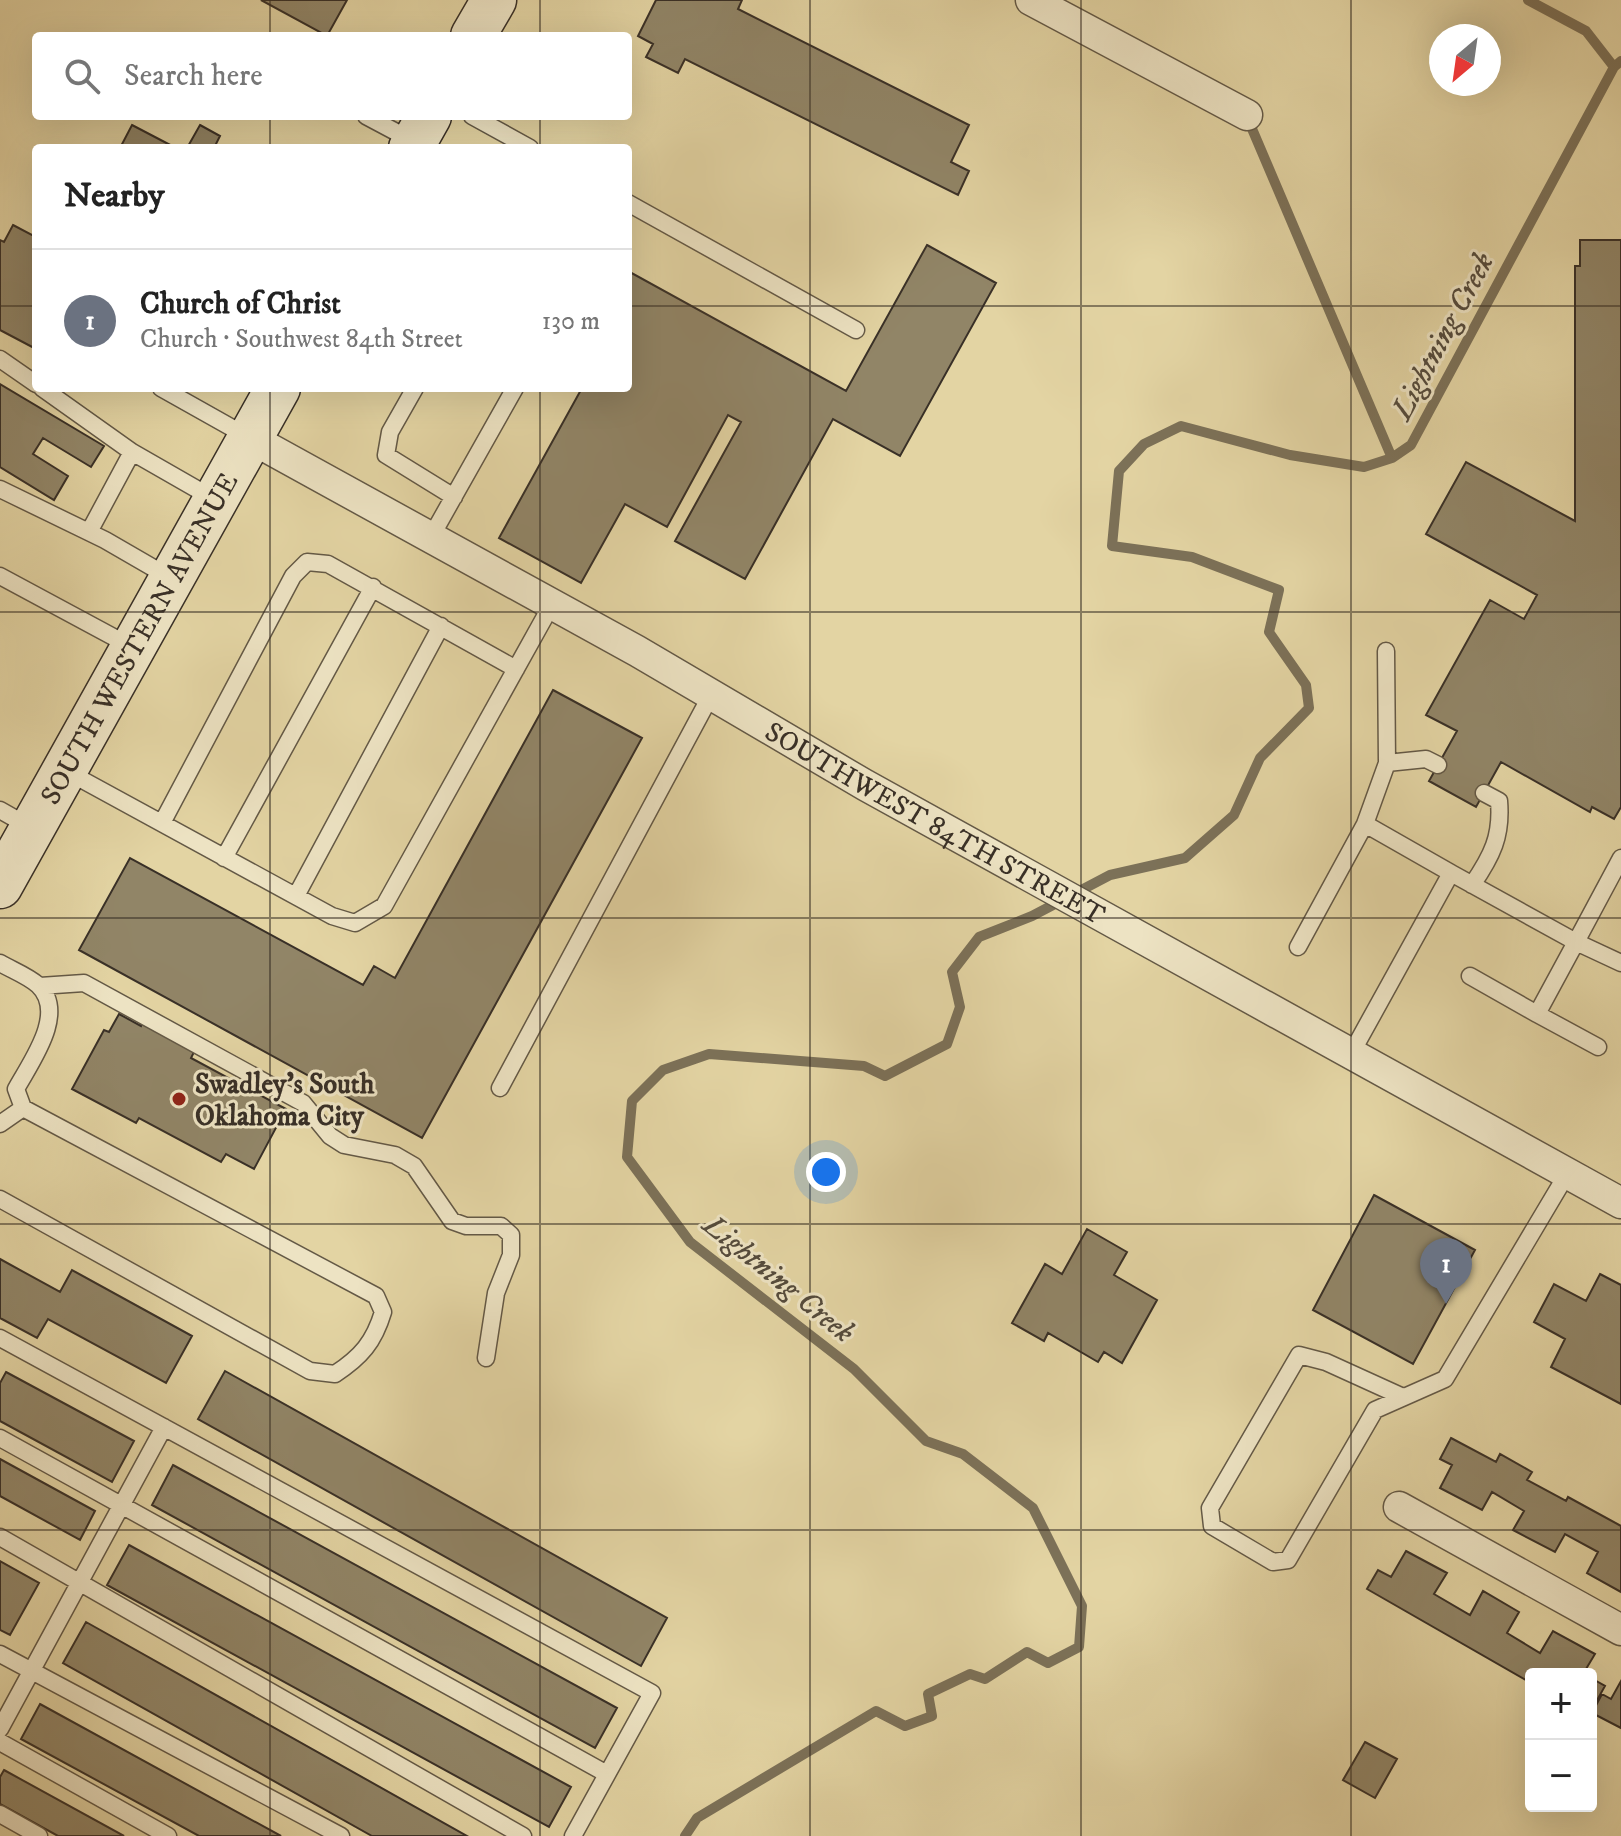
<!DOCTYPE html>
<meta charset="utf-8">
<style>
:root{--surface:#fff;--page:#f6f6f6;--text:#222;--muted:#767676;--line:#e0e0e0;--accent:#8f2418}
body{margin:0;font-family:"IM FELL DW Pica",serif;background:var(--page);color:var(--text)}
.controls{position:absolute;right:24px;bottom:24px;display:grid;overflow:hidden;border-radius:8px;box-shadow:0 8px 32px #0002}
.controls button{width:72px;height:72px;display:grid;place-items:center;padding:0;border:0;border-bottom:2px solid var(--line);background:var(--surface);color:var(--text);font:40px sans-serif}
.compass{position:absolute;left:1429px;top:24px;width:72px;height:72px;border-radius:50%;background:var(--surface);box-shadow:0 8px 32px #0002;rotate:209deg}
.you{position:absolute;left:826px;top:1172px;width:28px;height:28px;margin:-20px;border:6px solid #fff;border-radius:50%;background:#1a73e8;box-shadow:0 0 0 12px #1a73e833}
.badge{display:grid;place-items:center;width:52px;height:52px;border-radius:50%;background:var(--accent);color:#fff;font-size:26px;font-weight:700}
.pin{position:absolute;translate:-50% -66px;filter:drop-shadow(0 2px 4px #0008)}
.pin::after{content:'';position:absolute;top:42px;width:28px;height:24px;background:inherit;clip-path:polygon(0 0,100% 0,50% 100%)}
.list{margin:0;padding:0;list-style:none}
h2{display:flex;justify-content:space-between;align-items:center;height:104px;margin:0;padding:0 32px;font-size:34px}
h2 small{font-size:26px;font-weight:400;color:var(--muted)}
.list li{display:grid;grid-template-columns:52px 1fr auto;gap:24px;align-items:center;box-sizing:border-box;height:144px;padding:0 32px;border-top:2px solid var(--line)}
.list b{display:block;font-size:30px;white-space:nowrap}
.list p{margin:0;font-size:26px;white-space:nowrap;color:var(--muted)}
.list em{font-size:26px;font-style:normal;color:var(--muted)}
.icon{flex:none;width:44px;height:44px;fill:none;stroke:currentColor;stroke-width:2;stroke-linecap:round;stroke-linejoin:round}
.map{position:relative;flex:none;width:1621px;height:1836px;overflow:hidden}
.search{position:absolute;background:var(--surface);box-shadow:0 8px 32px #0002;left:32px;top:32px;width:600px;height:88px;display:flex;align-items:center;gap:20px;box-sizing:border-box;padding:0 28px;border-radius:8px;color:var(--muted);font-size:30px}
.panel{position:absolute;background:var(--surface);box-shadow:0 8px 32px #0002;left:32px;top:144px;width:600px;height:248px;border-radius:8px}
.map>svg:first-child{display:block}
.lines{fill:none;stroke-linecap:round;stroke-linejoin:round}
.stream{stroke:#7c7158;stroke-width:10}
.building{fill:#918567;stroke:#393027;stroke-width:2}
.lane-casing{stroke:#645946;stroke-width:19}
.street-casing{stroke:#645946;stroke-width:33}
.secondary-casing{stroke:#393027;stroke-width:47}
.lane{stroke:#ede3c3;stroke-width:16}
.street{stroke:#ede3c3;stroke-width:30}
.secondary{stroke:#ede3c3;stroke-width:44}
.grid{fill:none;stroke:#393027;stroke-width:2;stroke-opacity:0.55}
.poi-dot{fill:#8f2418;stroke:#ede3c3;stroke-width:3}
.labels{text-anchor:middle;stroke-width:6;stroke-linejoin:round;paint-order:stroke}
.street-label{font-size:28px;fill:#393027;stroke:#ede3c3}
.poi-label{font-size:28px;font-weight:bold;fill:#393027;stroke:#ede3c3;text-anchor:start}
.water-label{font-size:30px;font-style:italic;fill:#554b3c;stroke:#ede3c3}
</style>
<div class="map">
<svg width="1621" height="1836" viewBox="0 0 1621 1836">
<rect width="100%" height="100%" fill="#e3d4a3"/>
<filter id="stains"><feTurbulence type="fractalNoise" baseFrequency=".0025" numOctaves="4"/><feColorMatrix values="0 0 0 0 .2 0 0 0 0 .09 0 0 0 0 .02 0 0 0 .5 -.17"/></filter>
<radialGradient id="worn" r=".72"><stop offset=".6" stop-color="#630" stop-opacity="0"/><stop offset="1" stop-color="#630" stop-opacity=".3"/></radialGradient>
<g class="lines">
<path class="stream" d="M 1528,0 L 1586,31 L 1614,67
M 1247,117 L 1392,458
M 685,1836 L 697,1818 L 876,1711 L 905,1726 L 932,1716 L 928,1694 L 970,1674 L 985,1679 L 1027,1652 L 1048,1663 L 1079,1647 L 1082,1606 L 1033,1508 L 963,1454 L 926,1441 L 854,1369 L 690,1242 L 627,1157 L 632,1101 L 663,1070 L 709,1054 L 864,1066 L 885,1076 L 947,1044 L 960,1007 L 952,972 L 979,937 L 1032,916 L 1110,875 L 1185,858 L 1234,815 L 1260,758 L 1309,708 L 1306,685 L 1269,632 L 1279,590 L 1192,557 L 1112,546 L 1119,471 L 1144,444 L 1181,426 L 1290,455 L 1364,467 L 1392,458 L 1411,445 L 1614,67 L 1621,61"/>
</g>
<path class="building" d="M 261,0 L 347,0 L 327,36 Z
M 656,0 L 742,0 L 738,9 L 969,125 L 951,162 L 969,171 L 958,195 L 685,59 L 678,73 L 646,57 L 653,44 L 638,36 Z
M 132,125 L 176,148 L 120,148 Z
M 200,125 L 220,136 L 214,148 L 187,148 Z
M 13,225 L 36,237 L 36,349 L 0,330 L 0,240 L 4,242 Z
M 1580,240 L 1621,240 L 1621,807 L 1614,819 L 1592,807 L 1590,812 L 1501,762 L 1476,807 L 1429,781 L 1457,731 L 1426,715 L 1490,600 L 1524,619 L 1537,595 L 1426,534 L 1466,462 L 1575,521 L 1575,266 L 1580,266 Z
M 927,245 L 996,283 L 900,456 L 833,419 L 745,579 L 675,541 L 741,422 L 728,415 L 667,527 L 625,504 L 581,583 L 499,538 L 582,388 L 628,388 L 628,271 L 846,391 Z
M 0,384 L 104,446 L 91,467 L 43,438 L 33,454 L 68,476 L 54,500 L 0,467 Z
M 553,690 L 642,738 L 422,1138 L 79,950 L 130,858 L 363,985 L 374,966 L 395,978 Z
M 119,1014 L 141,1026 L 143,1021 L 194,1052 L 191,1058 L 286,1109 L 254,1169 L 226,1154 L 221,1162 L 139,1118 L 136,1123 L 72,1089 L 104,1030 L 109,1032 Z
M 1374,1195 L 1475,1250 L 1413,1364 L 1313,1310 Z
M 1087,1229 L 1127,1252 L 1114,1275 L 1157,1300 L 1122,1363 L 1104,1352 L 1098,1362 L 1048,1333 L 1044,1341 L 1012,1323 L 1045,1264 L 1062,1274 Z
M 0,1259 L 60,1292 L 72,1270 L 192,1336 L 166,1383 L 48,1319 L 37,1338 L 0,1318 Z
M 1600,1274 L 1621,1285 L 1621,1404 L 1551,1367 L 1565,1339 L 1534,1322 L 1554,1284 L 1586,1301 Z
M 225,1371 L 667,1618 L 641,1666 L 198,1419 Z
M 6,1372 L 134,1441 L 112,1482 L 0,1421 L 0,1383 Z
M 1451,1438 L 1496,1462 L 1500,1454 L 1532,1472 L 1527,1480 L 1566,1501 L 1568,1497 L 1621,1526 L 1621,1592 L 1587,1573 L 1598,1552 L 1565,1534 L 1555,1552 L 1513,1530 L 1524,1511 L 1492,1492 L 1482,1510 L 1440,1488 L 1452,1465 L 1440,1459 Z
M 0,1459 L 95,1511 L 80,1540 L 0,1496 Z
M 173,1465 L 617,1708 L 595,1748 L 152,1505 Z
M 129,1545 L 571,1787 L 549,1827 L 107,1585 Z
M 1406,1551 L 1447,1573 L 1434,1594 L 1470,1615 L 1483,1591 L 1519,1612 L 1507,1633 L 1540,1653 L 1553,1631 L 1595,1654 L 1583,1674 L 1531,1674 L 1531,1683 L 1367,1589 L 1378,1570 L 1391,1577 Z
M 0,1561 L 39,1583 L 10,1635 L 0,1630 Z
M 86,1622 L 467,1836 L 372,1836 L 63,1663 Z
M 1591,1678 L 1605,1686 L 1591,1711 Z
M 1621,1681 L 1621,1728 L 1592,1713 L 1602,1694 L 1611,1699 Z
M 40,1704 L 281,1836 L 199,1836 L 21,1739 Z
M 1365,1742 L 1397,1759 L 1375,1798 L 1343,1780 Z
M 4,1770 L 124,1836 L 58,1836 L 0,1804 L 0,1777 Z"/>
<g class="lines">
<g class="lane-casing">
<path id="lane" d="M 366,116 L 413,141
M 472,116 L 530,148
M 628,203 L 856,330
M 0,359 L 36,384
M 42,388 L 132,452 L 214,499
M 161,388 L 250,438
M 415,388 L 390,432 L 386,455 L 454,497
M 0,489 L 105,540 L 169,577
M 89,532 L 132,452
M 431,537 L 515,388
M 0,576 L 132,647
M 1387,763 L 1426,759 L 1438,765
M 66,771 L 332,916 L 355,923 L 384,906 L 552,604
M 0,810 L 30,827
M 162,823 L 293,576 L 307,562 L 328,564 L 516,669
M 1365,824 L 1387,763 L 1386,651
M 224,858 L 373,587
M 1451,873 L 1576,942 L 1621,858
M 1472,885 C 1492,856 1502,836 1499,801 L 1484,793
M 296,896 L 441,626
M 1298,947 L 1365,824 L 1451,873 L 1351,1054
M 0,963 C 12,970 28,976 38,985 C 68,1013 30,1063 16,1089 L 23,1108 L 376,1296 L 383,1312 C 374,1342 361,1357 335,1374 L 310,1371 L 0,1199
M 1470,976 L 1537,1014
M 40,986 L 84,983 L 303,1103 L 330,1136 L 344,1145 L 395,1155 L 414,1166 L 452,1221 L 466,1226 L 501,1226 L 511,1235 L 511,1255 L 496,1293 L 486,1358
M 1598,1047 L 1537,1014 L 1576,942 L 1621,963
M 500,1088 L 711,695
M 0,1124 L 23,1108
M 0,1338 L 652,1693 L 573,1836
M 1403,1397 L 1326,1362 L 1299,1355 L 1210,1508 L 1212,1526 L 1273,1562 L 1288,1560 L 1375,1410 L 1445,1379 L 1567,1174
M 0,1438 L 607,1774
M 0,1537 L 523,1836
M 0,1654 L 341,1836
M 0,1729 L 164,1427
M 0,1742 L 168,1836
M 0,1814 L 39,1836"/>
</g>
<g class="street-casing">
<g id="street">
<path d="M 1031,0 L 1247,115"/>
<path id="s1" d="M 250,438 L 637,651 L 865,785 L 1621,1203"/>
<path d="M 1399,1507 L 1621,1630"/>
</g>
</g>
<g class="secondary-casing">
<g id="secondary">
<path d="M 473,36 L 494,0"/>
<path d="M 411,148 L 429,116"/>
<path id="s2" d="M 0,886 L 278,388"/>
</g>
</g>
<use href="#lane" class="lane"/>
<use href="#street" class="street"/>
<use href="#secondary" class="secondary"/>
</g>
<path class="grid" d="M 270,0 L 270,36M 540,0 L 540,36M 810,0 L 810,1836M 1081,0 L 1081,1836M 1351,0 L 1351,1836M 270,116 L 270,148M 540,116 L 540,148M 0,306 L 36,306M 628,306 L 1621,306M 270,388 L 270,1836M 540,388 L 540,1836M 0,612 L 1621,612M 0,918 L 1621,918M 0,1224 L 1621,1224M 0,1530 L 1621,1530"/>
<circle class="poi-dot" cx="179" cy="1099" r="8"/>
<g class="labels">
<g class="street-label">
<text dy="10" stroke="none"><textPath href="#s2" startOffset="284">SOUTH WESTERN AVENUE</textPath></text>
<text dy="10" stroke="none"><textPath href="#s1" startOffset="786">SOUTHWEST 84TH STREET</textPath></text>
</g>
<g class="poi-label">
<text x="195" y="1093">Swadley’s South<tspan x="195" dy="32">Oklahoma City</tspan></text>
</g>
<g class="water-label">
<text transform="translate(1442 336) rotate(-62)" y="10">Lightning Creek</text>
<text transform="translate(779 1278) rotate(39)" y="10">Lightning Creek</text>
</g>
</g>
<rect width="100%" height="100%" filter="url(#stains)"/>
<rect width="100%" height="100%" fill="url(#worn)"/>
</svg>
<div class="controls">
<button>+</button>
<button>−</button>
</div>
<svg class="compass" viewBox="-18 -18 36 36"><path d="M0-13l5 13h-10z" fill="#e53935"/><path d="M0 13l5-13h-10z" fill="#767676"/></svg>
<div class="you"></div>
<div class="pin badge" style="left:1446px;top:1304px;background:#6b7280">1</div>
<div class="search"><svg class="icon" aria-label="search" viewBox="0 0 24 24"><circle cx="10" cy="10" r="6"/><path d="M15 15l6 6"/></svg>Search here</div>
<section class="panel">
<h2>Nearby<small></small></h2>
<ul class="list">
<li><span class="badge" style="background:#6b7280">1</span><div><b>Church of Christ</b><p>Church · Southwest 84th Street</p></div><em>130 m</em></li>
</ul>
</section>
</div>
